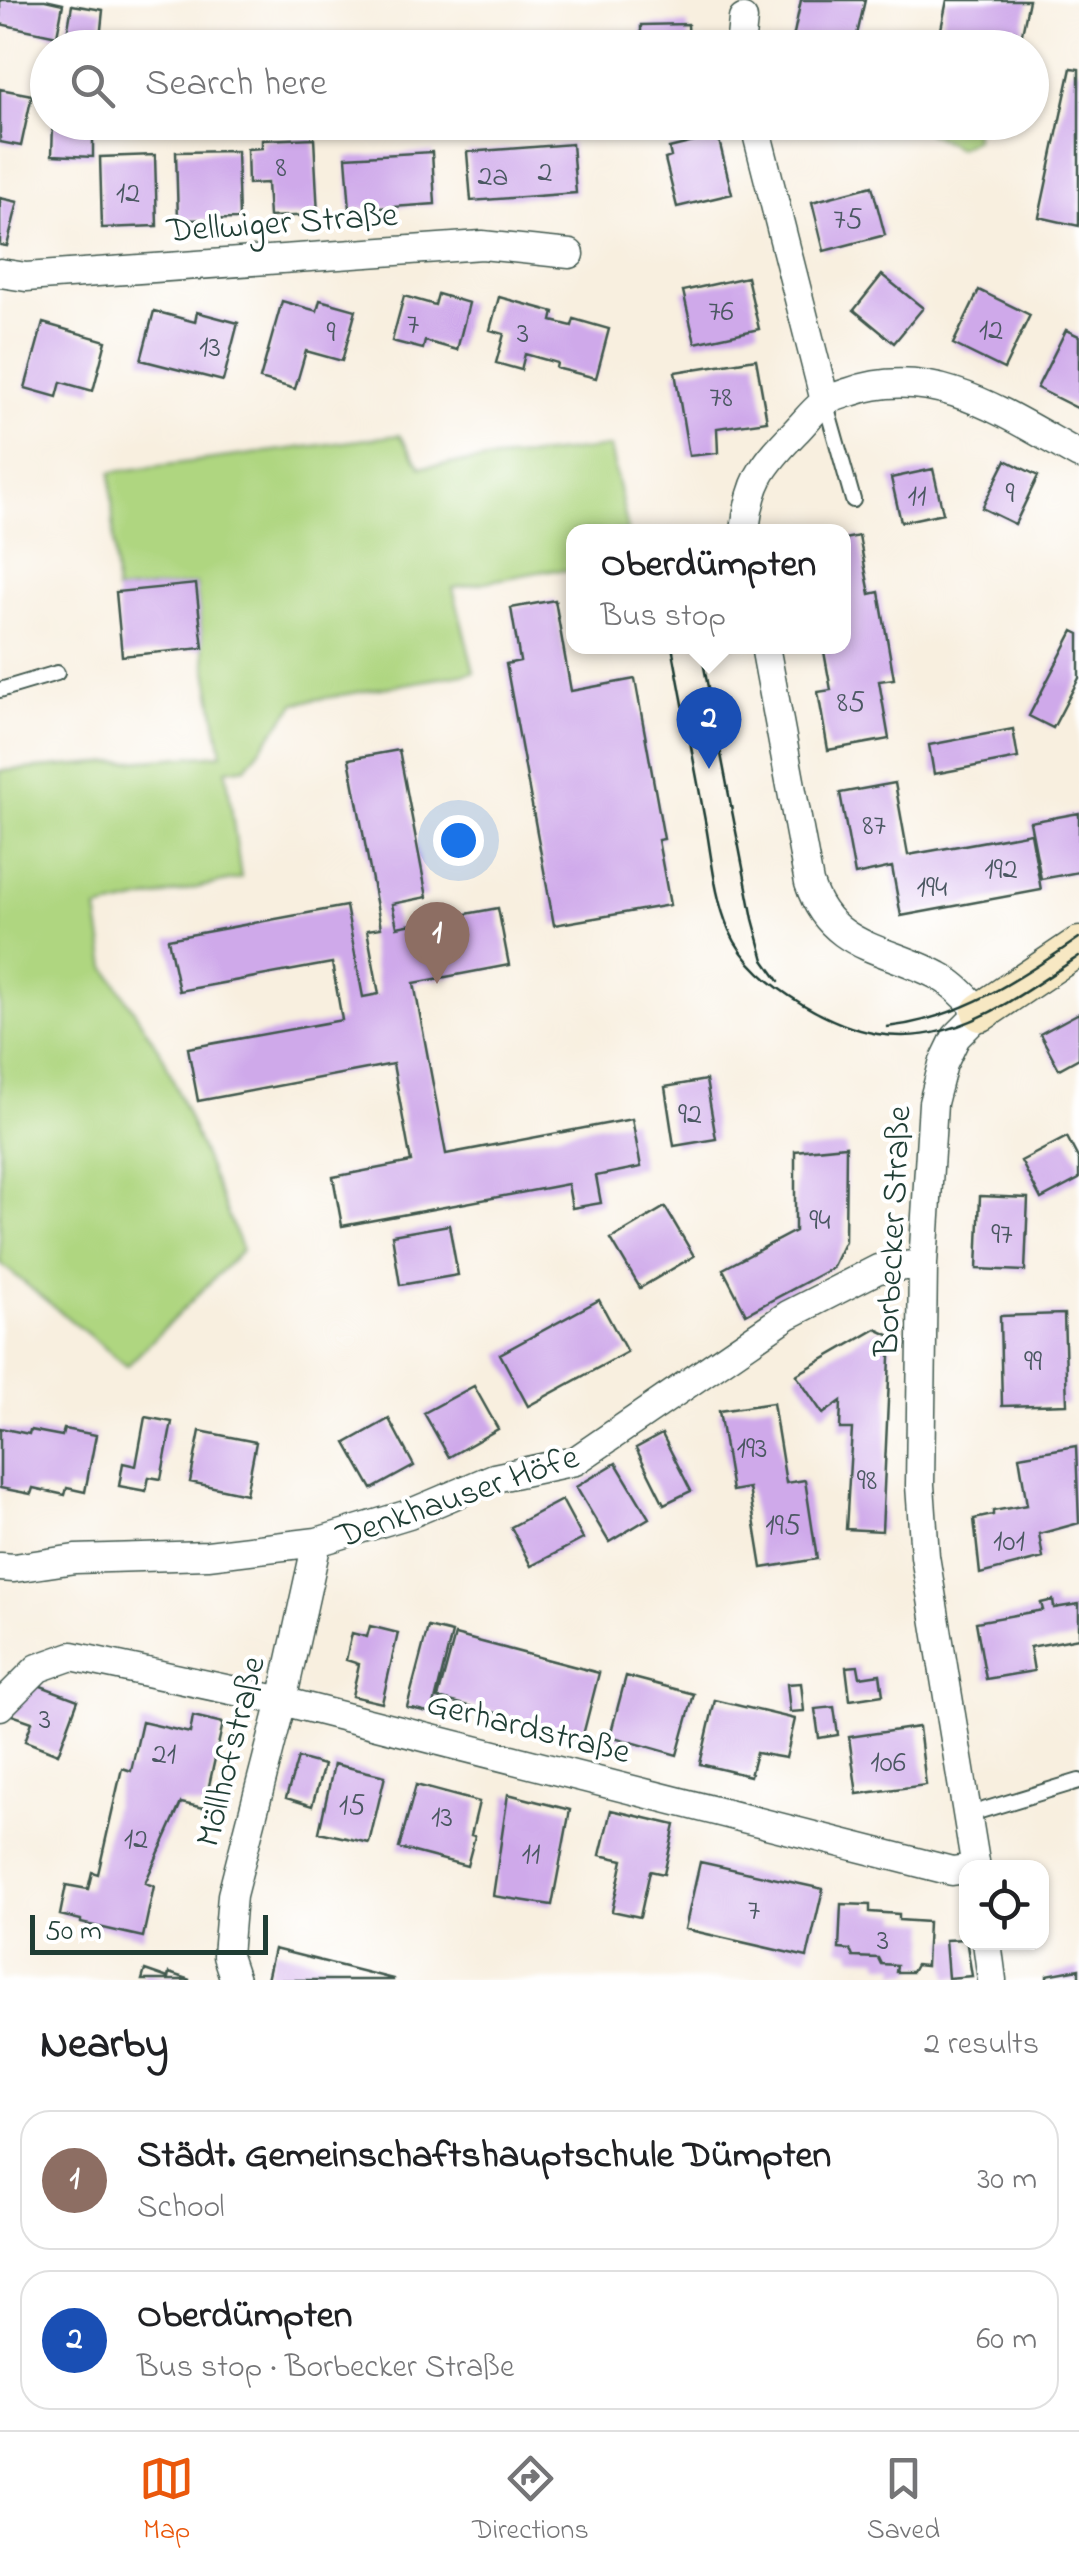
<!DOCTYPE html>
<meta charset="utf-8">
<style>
:root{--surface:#fff;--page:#f6f6f6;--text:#202124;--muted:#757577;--line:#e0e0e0;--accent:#ea580c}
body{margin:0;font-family:"Indie Flower",sans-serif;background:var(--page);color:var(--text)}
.controls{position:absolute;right:30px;bottom:30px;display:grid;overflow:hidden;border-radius:20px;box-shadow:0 2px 8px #0004}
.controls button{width:90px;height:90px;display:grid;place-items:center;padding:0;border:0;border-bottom:2px solid var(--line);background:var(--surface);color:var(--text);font:50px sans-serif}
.scale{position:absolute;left:30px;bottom:25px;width:238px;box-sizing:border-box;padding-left:10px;border:5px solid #1f3d34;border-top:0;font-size:28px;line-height:35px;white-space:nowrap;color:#1f3d34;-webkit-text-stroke:8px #fff;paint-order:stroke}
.you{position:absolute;left:458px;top:840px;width:35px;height:35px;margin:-25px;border:8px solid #fff;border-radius:50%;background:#1a73e8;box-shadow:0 0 0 15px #1a73e833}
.badge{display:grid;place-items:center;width:65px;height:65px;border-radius:50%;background:var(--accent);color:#fff;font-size:32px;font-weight:700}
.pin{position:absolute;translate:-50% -82px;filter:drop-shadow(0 2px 5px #0008)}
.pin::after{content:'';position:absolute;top:52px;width:35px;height:30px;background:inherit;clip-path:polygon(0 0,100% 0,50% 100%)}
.popup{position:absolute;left:566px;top:524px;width:285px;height:130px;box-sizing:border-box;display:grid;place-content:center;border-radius:20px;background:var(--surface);filter:drop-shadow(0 2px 8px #0005);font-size:32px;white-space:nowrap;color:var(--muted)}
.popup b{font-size:38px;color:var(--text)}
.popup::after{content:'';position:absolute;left:50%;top:100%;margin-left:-20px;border:20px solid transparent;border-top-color:var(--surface)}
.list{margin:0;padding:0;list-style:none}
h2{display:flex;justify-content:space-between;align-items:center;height:130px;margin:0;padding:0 40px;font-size:42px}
h2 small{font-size:32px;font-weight:400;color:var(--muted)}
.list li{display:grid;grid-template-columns:65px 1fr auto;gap:30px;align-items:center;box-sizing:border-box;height:140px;margin:0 20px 20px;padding:0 20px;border:2px solid var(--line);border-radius:30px}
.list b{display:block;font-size:38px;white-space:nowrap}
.list p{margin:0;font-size:32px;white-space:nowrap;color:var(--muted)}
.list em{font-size:32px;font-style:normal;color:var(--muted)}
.icon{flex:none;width:55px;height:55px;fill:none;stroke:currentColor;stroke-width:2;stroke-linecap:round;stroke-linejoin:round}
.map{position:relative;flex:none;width:1079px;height:1980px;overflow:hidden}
.search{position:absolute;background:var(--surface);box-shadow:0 2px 8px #0004;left:30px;right:30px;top:30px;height:110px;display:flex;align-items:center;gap:25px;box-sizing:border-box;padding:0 35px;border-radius:55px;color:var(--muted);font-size:38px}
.sheet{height:450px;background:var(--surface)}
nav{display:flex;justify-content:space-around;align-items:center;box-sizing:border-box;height:140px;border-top:2px solid var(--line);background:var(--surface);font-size:28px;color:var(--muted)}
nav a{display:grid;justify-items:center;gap:5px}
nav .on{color:var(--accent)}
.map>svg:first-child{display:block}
.green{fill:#afd680;stroke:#678a5a;stroke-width:2.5}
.building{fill:#cfa9ea}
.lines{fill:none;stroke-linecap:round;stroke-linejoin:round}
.lane-casing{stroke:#40584e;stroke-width:18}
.street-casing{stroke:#40584e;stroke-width:31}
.secondary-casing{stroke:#40584e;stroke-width:41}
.lane{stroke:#fff;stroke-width:14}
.street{stroke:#fff;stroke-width:28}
.secondary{stroke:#f7e8c3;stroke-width:38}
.tram{stroke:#1f3d34;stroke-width:2.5}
.labels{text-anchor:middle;stroke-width:8;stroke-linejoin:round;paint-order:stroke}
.number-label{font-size:30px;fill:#4b5862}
.street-label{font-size:35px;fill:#1f3d34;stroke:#fff}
</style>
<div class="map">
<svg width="1079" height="1980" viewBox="0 0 1079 1980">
<rect width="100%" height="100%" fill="#fff"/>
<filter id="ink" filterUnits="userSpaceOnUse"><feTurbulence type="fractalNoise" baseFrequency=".01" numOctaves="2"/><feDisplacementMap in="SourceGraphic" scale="20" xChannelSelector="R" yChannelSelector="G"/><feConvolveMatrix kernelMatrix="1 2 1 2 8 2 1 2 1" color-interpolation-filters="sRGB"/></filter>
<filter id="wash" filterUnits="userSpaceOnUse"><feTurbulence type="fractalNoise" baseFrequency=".0048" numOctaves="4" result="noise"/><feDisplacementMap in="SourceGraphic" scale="40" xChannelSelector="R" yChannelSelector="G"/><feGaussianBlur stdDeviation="2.25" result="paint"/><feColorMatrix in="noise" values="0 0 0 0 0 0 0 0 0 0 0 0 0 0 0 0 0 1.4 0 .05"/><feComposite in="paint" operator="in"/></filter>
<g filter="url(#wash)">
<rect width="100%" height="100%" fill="#f8efdf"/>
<path class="green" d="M 910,123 L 974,123 L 975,139 L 958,148 Z
M 399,435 L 421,467 L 610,447 L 628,531 L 574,532 L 574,571 L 549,570 L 453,588 L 474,672 L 296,703 L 246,767 L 226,770 L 241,878 L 97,910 L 106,967 L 164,1058 L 242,1250 L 127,1366 L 0,1263 L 0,771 L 222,754 L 203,648 L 196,584 L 116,592 L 111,472 Z"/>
<g id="blocks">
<path class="building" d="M 0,0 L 45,0 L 63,4 L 57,36 L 0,24 Z
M 801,0 L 865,0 L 854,48 L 791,48 Z
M 947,0 L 1029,0 L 1019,48 L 978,48 L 939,39 Z
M 72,5 L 103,10 L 100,39 L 67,34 Z
M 688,24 L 689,48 L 641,48 L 641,25 Z
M 1071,68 L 1079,69 L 1079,226 L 1039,217 Z
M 0,89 L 32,95 L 21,146 L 0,142 Z
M 53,124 L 93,125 L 93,157 L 52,155 Z
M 718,136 L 732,194 L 677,207 L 665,159 L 671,157 L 669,148 Z
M 314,138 L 318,215 L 269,217 L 267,183 L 248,184 L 247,149 L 262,148 L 262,140 Z
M 572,144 L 576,193 L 471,201 L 467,152 Z
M 237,151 L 239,219 L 178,220 L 176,152 Z
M 432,152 L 435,204 L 350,210 L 346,157 Z
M 155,155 L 157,226 L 102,228 L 100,157 Z
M 872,186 L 885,235 L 824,251 L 812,202 Z
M 0,198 L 18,202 L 7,246 L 0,245 Z
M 882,275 L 923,308 L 894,343 L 854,310 Z
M 747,277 L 759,329 L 695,343 L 683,291 Z
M 979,290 L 1030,315 L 1004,369 L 953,344 Z
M 438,294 L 469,303 L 457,350 L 425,341 L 423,349 L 392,341 L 404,296 L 435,305 Z
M 499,297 L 554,312 L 552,321 L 572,326 L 574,319 L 609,329 L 596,378 L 556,368 L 557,363 L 525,354 L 521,370 L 496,363 L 504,334 L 490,330 Z
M 320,300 L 356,310 L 342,361 L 306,351 L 295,389 L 260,379 L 282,301 L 317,311 Z
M 154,311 L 195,322 L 197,312 L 238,323 L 223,381 L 141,360 Z
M 43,323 L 106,341 L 93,391 L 61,382 L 57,397 L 25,388 Z
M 1066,330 L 1079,336 L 1079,409 L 1037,388 Z
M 756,359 L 767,421 L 717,428 L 718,453 L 689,456 L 675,372 Z
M 1006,460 L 1038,476 L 1015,524 L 982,508 Z
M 933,469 L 943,513 L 901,522 L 891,478 Z
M 859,536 L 870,594 L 879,592 L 894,679 L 879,681 L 889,739 L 828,750 L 818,692 L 831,690 L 823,646 L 844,646 L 844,539 Z
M 196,584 L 203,648 L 122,656 L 116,592 Z
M 555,600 L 571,691 L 635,679 L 664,839 L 658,840 L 670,905 L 554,925 L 506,664 L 520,661 L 511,608 Z
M 1073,631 L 1079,634 L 1079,678 L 1053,728 L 1029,716 Z
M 1013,729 L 1018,758 L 934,774 L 929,745 Z
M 399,750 L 427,897 L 392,904 L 397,927 L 498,908 L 509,965 L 414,983 L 446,1154 L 632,1119 L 641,1167 L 596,1176 L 601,1203 L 572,1208 L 568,1184 L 342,1226 L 333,1177 L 411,1162 L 393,1064 L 198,1101 L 188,1048 L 342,1020 L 332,963 L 179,991 L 168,939 L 346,906 L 363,997 L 379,994 L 367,930 L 381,928 L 349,759 Z
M 895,783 L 908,855 L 1031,833 L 1041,890 L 901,916 L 892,867 L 855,875 L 840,793 Z
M 1079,813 L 1079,872 L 1041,879 L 1030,822 Z
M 1079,1013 L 1079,1058 L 1059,1069 L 1040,1034 Z
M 706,1080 L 716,1139 L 674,1146 L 665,1087 Z
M 1067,1137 L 1079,1160 L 1079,1179 L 1041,1199 L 1021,1161 Z
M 846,1146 L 845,1241 L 832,1268 L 746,1314 L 723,1269 L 795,1231 L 795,1151 Z
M 980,1196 L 1028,1198 L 1025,1271 L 977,1269 Z
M 665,1207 L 694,1256 L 640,1288 L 611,1239 Z
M 449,1225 L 458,1275 L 400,1285 L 392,1235 Z
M 599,1300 L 627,1352 L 528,1406 L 500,1354 Z
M 1064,1314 L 1067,1404 L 1002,1406 L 1000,1316 Z
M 876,1329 L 891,1336 L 882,1531 L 846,1529 L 852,1429 L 840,1429 L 841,1401 L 823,1414 L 796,1375 Z
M 474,1386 L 498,1429 L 449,1457 L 424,1413 Z
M 773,1403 L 786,1483 L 805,1480 L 817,1559 L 762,1568 L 749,1488 L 732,1491 L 719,1411 Z
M 145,1417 L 172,1422 L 161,1479 L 149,1477 L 146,1491 L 119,1486 L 123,1463 L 136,1466 Z
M 389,1419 L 414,1466 L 372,1489 L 346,1443 Z
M 0,1428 L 29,1434 L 30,1430 L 62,1436 L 64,1429 L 96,1435 L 85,1492 L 67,1488 L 65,1495 L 33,1488 L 31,1494 L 0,1488 Z
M 200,1431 L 256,1442 L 246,1494 L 190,1482 Z
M 662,1434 L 691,1491 L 664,1504 L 636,1448 Z
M 1076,1446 L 1079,1523 L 1039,1534 L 1043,1558 L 980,1574 L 974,1519 L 993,1515 L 993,1511 L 1027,1505 L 1019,1456 Z
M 616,1463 L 649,1518 L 609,1542 L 576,1487 Z
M 562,1500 L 583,1539 L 531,1566 L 511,1527 Z
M 1053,1600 L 1054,1608 L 1079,1604 L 1079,1638 L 1030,1647 L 1034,1671 L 986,1679 L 976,1622 L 1043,1610 L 1041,1603 Z
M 370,1626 L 398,1633 L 382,1703 L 352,1696 L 359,1664 L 346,1660 L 352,1633 L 367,1637 Z
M 428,1627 L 452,1633 L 432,1713 L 407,1707 Z
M 455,1635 L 599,1673 L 583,1735 L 438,1698 Z
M 858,1666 L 860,1677 L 880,1674 L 883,1695 L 850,1700 L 846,1667 Z
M 626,1676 L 694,1694 L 677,1755 L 610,1736 Z
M 33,1683 L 78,1700 L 58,1754 L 25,1741 L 32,1722 L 6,1713 Z
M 801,1683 L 804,1711 L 790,1712 L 787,1684 Z
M 715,1700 L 795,1719 L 786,1758 L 756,1753 L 750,1776 L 700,1764 Z
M 834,1707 L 838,1735 L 819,1738 L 815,1709 Z
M 193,1716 L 223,1723 L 204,1808 L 181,1803 L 145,1883 L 154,1886 L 143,1937 L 81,1923 L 81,1920 L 60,1915 L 66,1885 L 88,1889 L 92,1872 L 98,1874 L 122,1768 L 131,1771 L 142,1722 L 190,1733 Z
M 919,1727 L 926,1785 L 857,1794 L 849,1737 Z
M 298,1758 L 324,1765 L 312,1806 L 286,1798 Z
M 334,1764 L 385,1776 L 369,1843 L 319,1832 Z
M 416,1785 L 479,1802 L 471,1835 L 475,1836 L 467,1866 L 399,1848 Z
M 508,1794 L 570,1810 L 552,1905 L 493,1896 Z
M 611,1810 L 675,1825 L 664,1874 L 650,1871 L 640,1917 L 612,1911 L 623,1860 L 600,1855 Z
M 700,1862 L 823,1889 L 807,1957 L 685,1929 Z
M 841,1904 L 870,1905 L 870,1912 L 899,1914 L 899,1920 L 928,1922 L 926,1966 L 916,1965 L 912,1972 L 896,1972 L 897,1965 L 881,1964 L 878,1958 L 853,1957 L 850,1950 L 839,1949 Z
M 966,1939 L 972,1976 L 948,1978 L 945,1940 Z
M 274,1949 L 393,1979 L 393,1980 L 267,1980 Z
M 1079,1969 L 1079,1980 L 1047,1980 L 1047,1975 Z
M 145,1970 L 168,1978 L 169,1973 L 190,1980 L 142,1980 Z"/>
</g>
</g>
<g filter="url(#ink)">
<use href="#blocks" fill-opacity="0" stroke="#40584e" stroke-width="2.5"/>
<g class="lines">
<g class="lane-casing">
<path id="lane" d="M 825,401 L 853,500
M 0,690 L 57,673
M 967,1815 L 1079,1781"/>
</g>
<g class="street-casing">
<path id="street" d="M 740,48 L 743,19
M 754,122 L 825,401
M 0,273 L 26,277 L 482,245 L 570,254
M 745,532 C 750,482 761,467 795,432 C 804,423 812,412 822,404 C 829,398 841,395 850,392 C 934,362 1008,416 1079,455
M 765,646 L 809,883 C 831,950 885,947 939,976 C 955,984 968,1000 981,1012 L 956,1037 L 943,1064 L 933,1103 L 923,1264 L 920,1485 L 925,1556 L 976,1868
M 0,1567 L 14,1568 L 75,1559 L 208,1555 L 317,1542 L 409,1514 L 494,1478 L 575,1461 L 788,1315 L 878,1269 L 923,1264
M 0,1706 L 38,1668 L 72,1656 L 282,1701 L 952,1871 L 966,1869
M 987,1942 L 992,1980
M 235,1980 L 227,1956 L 232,1895 L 282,1701 L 317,1542"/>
</g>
<g class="secondary-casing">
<path id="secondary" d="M 981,1012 L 1079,946"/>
</g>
<use href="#lane" class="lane"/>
<use href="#street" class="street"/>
<use href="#secondary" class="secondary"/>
<path class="tram" d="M 672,646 C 683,706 695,766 706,826 C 712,860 715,898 729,930 C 744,964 771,985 802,1004 C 914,1072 985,1020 1079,956
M 700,646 L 753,919 L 764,960 L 779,981
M 887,1027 C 960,1019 1020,979 1079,938"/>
</g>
</g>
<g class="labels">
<g class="number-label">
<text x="281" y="176">8</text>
<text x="545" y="181">2</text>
<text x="493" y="185">2a</text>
<text x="128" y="202">12</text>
<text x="848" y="228">75</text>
<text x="721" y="320">76</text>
<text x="413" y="333">7</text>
<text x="991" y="339">12</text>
<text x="331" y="341">9</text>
<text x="523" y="342">3</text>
<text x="210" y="356">13</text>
<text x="721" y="406">78</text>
<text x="1010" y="502">9</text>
<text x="917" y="505">11</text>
<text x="851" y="711">85</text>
<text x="874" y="834">87</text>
<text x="1001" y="878">192</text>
<text x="932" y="896">194</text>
<text x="690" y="1123">92</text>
<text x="820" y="1229">94</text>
<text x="1002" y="1243">97</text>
<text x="1033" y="1370">99</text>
<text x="752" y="1457">193</text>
<text x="867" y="1489">98</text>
<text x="783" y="1534">195</text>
<text x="1009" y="1550">101</text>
<text x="45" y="1728">3</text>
<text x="164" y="1763">21</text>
<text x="888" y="1771">106</text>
<text x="352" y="1814">15</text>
<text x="442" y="1826">13</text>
<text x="136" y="1848">12</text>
<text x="531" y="1863">11</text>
<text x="754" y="1919">7</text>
<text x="883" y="1949">3</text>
</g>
<g class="street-label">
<text transform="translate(282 221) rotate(-4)" y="12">Dellwiger Straße</text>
<text transform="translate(891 1231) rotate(-87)" y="12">Borbecker Straße</text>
<text transform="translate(457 1495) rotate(-19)" y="12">Denkhauser Höfe</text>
<text transform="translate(529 1726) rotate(14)" y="12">Gerhardstraße</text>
<text transform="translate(229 1751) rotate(-76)" y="12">Möllhofstraße</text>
</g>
</g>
</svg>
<div class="controls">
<button><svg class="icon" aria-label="locate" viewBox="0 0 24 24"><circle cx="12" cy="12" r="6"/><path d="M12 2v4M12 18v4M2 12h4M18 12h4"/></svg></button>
</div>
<div class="scale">50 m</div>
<div class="you"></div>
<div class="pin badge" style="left:437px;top:984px;background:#8d6e63">1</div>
<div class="pin badge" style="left:709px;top:769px;background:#1a4fb4">2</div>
<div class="popup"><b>Oberdümpten</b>Bus stop</div>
<div class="search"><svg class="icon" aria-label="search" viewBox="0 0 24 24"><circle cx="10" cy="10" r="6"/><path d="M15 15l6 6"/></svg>Search here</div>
</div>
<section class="sheet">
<h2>Nearby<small>2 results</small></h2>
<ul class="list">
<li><span class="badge" style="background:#8d6e63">1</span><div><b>Städt. Gemeinschaftshauptschule Dümpten</b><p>School</p></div><em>30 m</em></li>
<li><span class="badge" style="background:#1a4fb4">2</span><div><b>Oberdümpten</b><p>Bus stop · Borbecker Straße</p></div><em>60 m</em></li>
</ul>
</section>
<nav>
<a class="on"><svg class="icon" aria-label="map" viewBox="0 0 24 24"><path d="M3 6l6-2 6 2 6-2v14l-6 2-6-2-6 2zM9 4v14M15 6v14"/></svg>Map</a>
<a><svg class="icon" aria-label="directions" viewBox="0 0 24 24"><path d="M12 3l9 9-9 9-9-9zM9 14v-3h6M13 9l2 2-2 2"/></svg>Directions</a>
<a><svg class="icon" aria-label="saved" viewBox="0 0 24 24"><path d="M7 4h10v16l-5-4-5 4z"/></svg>Saved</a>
</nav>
